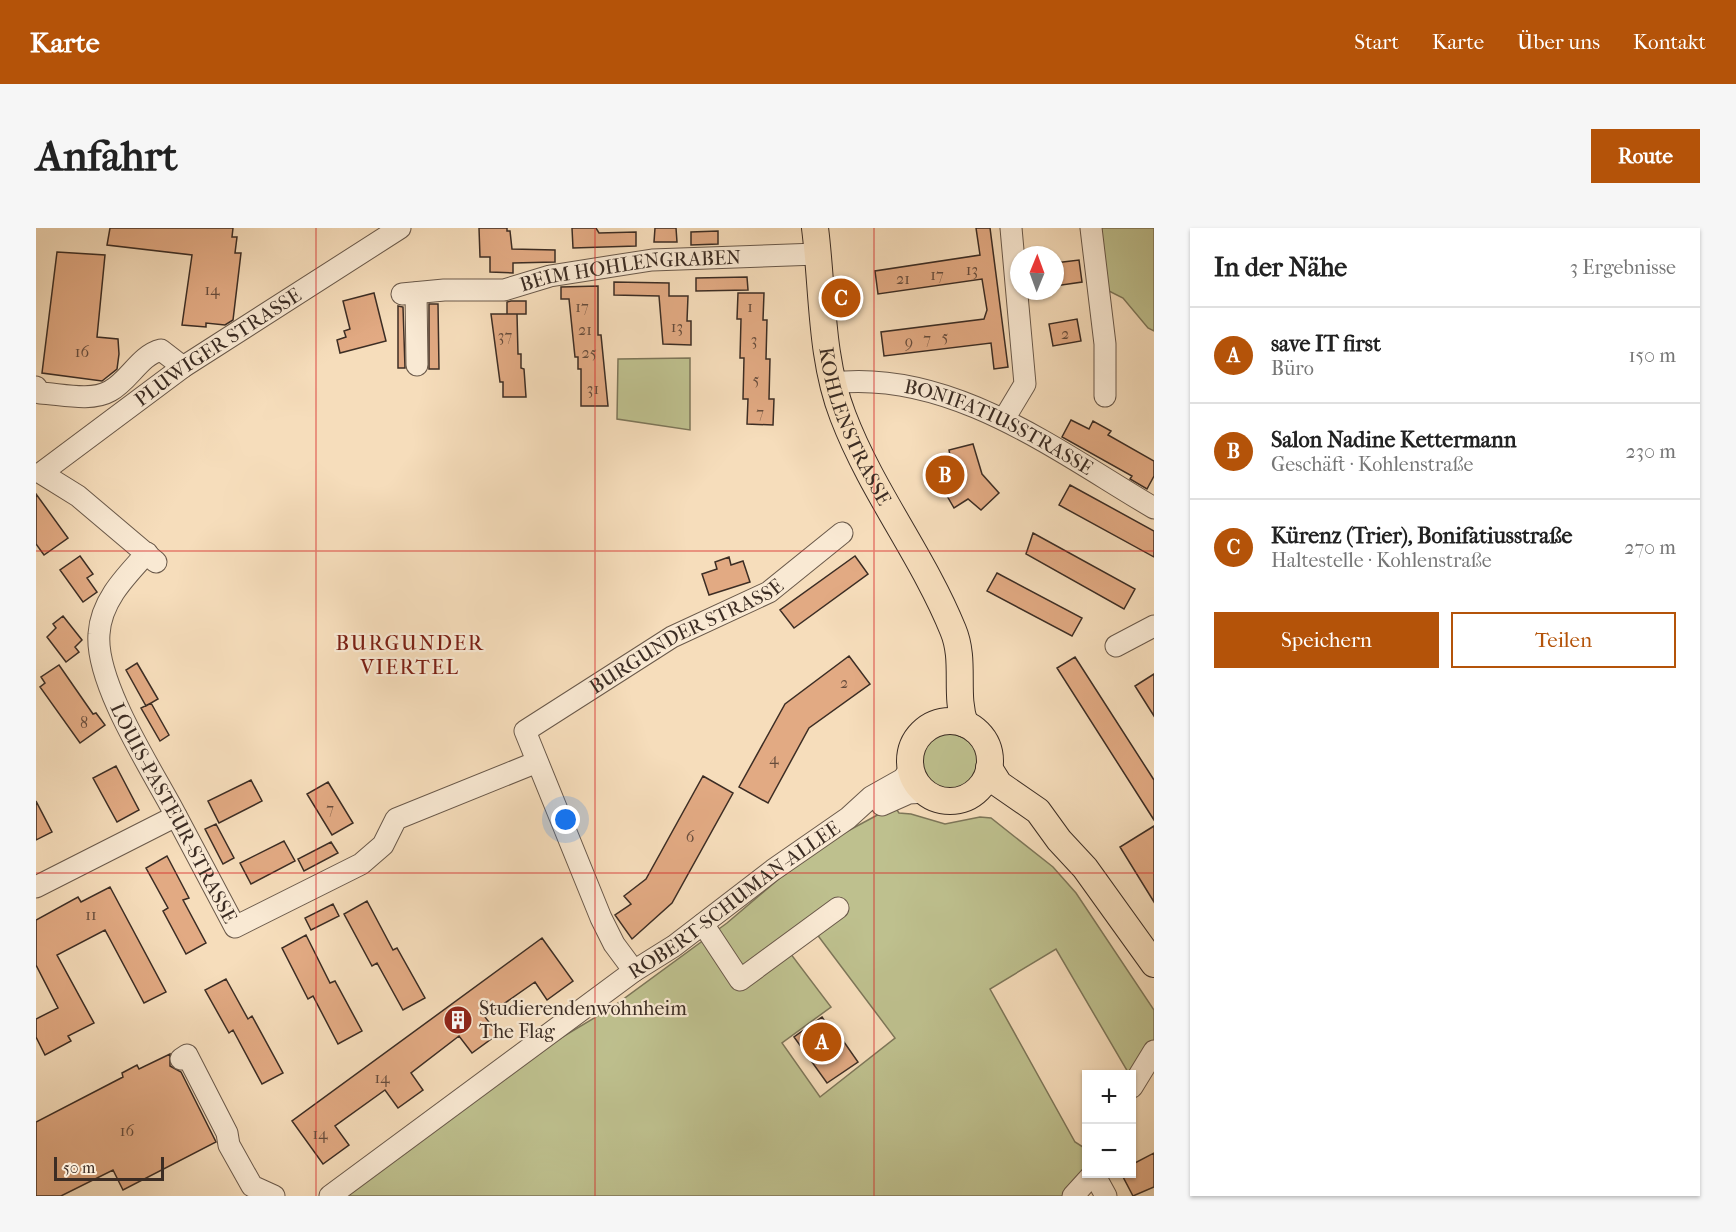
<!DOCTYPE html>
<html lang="de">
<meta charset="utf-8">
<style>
:root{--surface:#fff;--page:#f6f6f6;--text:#222;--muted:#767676;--line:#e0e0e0;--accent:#b45309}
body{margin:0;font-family:"IM FELL French Canon",serif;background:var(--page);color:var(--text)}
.controls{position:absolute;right:18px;bottom:18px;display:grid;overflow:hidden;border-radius:0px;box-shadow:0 2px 4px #0004}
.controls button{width:54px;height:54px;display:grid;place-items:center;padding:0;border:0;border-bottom:2px solid var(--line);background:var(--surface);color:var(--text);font:30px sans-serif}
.compass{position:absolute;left:974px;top:18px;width:54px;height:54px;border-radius:50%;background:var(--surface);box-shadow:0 2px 4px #0004;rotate:1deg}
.scale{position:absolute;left:18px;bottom:15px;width:110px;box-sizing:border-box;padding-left:6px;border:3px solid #3c2d24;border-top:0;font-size:16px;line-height:21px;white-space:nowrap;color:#3c2d24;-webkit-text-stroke:4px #f9e9d3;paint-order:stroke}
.you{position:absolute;left:530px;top:592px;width:21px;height:21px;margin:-15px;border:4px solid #fff;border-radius:50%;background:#1a73e8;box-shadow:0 0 0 9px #1a73e833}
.badge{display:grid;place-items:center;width:39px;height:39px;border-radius:50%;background:var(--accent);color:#fff;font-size:20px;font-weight:700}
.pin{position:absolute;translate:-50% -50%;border:3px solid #fff;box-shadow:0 2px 6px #0006}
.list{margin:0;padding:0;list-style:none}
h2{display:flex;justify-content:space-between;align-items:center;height:78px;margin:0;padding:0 24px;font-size:26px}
h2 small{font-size:20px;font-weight:400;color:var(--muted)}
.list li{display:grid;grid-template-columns:39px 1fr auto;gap:18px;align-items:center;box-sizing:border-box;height:96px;padding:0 24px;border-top:2px solid var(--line)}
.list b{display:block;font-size:22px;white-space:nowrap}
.list p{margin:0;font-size:20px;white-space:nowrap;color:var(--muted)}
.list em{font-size:20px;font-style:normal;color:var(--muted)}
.actions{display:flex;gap:12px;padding:18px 24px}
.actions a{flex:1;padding:14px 0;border:2px solid var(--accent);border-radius:0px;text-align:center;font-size:21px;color:var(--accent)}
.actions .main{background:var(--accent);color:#fff}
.map{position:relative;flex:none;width:1118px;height:968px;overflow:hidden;border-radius:0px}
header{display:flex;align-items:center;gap:36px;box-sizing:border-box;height:84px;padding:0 30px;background:var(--accent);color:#fff}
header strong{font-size:28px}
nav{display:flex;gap:33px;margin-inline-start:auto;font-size:21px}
.intro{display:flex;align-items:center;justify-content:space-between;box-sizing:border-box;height:144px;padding:0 36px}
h1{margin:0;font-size:42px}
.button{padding:15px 27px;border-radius:0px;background:var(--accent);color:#fff;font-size:21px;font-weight:700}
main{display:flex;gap:36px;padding:0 36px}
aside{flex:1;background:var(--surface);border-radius:0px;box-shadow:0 2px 4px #0004}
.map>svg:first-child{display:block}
.green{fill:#bec08e;stroke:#7d7659;stroke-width:1.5;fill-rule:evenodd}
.building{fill:#e2aa83;stroke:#3c2d24;stroke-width:1.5}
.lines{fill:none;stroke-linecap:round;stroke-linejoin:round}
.minor-casing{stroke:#6a594a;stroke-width:23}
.major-casing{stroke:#3c2d24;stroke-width:28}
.minor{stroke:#f9e9d3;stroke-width:21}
.major{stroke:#f6ddbb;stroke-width:26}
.grid{fill:none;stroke:#d62828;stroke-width:1.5;stroke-opacity:0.55}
.labels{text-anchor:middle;stroke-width:4.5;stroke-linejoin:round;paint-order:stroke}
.number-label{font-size:16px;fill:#664c3c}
.street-label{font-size:20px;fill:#3c2d24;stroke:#f9e9d3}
.poi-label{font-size:20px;fill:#3c2d24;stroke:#f9e9d3;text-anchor:start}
.neighbourhood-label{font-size:21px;letter-spacing:1.5px;fill:#7a1f14;stroke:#f9e9d3}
</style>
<header>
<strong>Karte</strong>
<nav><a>Start</a><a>Karte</a><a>Über uns</a><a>Kontakt</a></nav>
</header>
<div class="intro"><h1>Anfahrt</h1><a class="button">Route</a></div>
<main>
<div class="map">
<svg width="1118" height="968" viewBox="0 0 1118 968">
<rect width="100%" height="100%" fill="#f6ddbb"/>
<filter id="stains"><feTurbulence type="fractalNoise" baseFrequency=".00333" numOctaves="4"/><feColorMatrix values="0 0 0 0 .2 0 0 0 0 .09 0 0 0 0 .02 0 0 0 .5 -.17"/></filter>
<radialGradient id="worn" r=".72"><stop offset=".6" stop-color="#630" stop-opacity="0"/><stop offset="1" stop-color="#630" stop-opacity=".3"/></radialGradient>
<path class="green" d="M 1064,0 L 1118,0 L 1118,103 L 1112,100 L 1087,70 L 1069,61 Z
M 654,130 L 654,202 L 581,191 L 582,131 Z
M884 535a29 29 0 1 1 58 0a29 29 0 1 1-58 0Z
M 858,578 L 863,585 L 875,586 L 909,596 L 944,589 L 955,590 L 1017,639 L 1040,665 L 1118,782 L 1118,813 L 1093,846 L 1020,721 L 954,761 L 1039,914 L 1050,921 L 1050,941 L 1028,968 L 307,968 L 523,811 L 575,780 L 691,695 L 744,650 L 797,611 ZM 780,705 L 859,810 L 784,869 L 746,815 L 795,779 L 754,725 Z"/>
<path class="building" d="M 74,0 L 197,0 L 196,9 L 201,9 L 199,25 L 205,25 L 197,92 L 189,97 L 170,95 L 170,99 L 146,97 L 156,27 L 71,17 Z
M 443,0 L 471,0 L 471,3 L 474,3 L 476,21 L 519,22 L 519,34 L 477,35 L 477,45 L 454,44 L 454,29 L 444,29 Z
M 536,0 L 560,0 L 563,5 L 600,4 L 600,18 L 537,20 Z
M 619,0 L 640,0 L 641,14 L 618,14 Z
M 940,0 L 954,0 L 972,139 L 958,141 L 955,115 L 848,128 L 845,104 L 948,91 L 951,82 L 946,51 L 842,66 L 839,43 L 944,27 Z
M 682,3 L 682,16 L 655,17 L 655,4 Z
M 21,24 L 69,27 L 61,109 L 82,111 L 83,126 L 81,141 L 66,153 L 6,145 Z
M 1043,32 L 1046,54 L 1019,58 L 1019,35 Z
M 711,49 L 712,62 L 660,63 L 660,50 Z
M 578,54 L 633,55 L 633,68 L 652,68 L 651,93 L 655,93 L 655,117 L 627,116 L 623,68 L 578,67 Z
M 562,58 L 562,107 L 565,107 L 572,178 L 545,178 L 545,141 L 542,141 L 542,129 L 539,129 L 533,71 L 525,71 L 525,59 Z
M 338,65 L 350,113 L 304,125 L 301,112 L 310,109 L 308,103 L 314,101 L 307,73 Z
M 702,65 L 728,65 L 727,92 L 731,92 L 730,131 L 734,131 L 733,171 L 738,171 L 737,197 L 711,196 L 712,171 L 707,171 L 708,130 L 704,130 L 705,91 L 701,91 Z
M 475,73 L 490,73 L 490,86 L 471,86 L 471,74 Z
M 393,76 L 402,76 L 403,141 L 393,141 Z
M 362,78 L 367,79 L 369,140 L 362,140 Z
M 455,86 L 481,86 L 482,126 L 485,126 L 485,140 L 488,141 L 490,169 L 467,169 L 467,154 L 464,154 Z
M 1041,91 L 1045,113 L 1017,118 L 1013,96 Z
M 1035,192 L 1053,201 L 1057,193 L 1075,203 L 1072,207 L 1118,233 L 1118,248 L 1111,261 L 1094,251 L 1096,248 L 1026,209 Z
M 937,216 L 946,246 L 963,265 L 945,282 L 932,271 L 918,280 L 899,247 L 916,237 L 913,222 Z
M 1034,257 L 1118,303 L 1118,329 L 1023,277 Z
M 0,266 L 32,310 L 8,327 L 0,316 Z
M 997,305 L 1099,361 L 1088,381 L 990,326 Z
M 44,328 L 57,346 L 51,350 L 61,364 L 47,374 L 24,342 Z
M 819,328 L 832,346 L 758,400 L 744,382 Z
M 693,329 L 695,337 L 707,333 L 714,354 L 673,367 L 666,346 L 681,341 L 679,334 Z
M 961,345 L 1046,390 L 1036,408 L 951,363 Z
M 27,388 L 46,412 L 39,419 L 43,424 L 30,434 L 11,409 L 20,400 L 17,396 Z
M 813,428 L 834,456 L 773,500 L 732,575 L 703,559 L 749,476 Z
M 1039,429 L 1118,552 L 1118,592 L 1021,440 Z
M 101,435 L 122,471 L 110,478 L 90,442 Z
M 23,437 L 57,486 L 60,485 L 69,497 L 44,515 L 4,459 L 9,455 L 5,449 Z
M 1118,446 L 1118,488 L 1099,458 Z
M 115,475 L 133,507 L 124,513 L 105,480 Z
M 80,538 L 103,582 L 81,594 L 57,550 Z
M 667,548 L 697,565 L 636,675 L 596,711 L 579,687 L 595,676 L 588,668 L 610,651 Z
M 215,552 L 226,573 L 183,595 L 172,573 Z
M 292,554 L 317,595 L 296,607 L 271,566 Z
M 0,573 L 16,604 L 0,612 Z
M 180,596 L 198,630 L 187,636 L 169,601 Z
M 1118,598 L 1118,674 L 1084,619 Z
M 248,613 L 259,633 L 215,656 L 204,635 Z
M 295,614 L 302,625 L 268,643 L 262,631 Z
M 131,628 L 153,670 L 147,672 L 170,715 L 150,726 L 127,683 L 132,680 L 110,640 Z
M 74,659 L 130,764 L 108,775 L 69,702 L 21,727 L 58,795 L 32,808 L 35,813 L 9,827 L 0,809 L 0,791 L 22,780 L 0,737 L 0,692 L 42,669 L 45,674 Z
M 331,673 L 357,722 L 361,720 L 389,770 L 367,782 L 341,735 L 336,738 L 308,686 Z
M 297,676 L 303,688 L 275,702 L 269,690 Z
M 270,707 L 294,755 L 299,753 L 326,803 L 302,816 L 277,768 L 272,771 L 246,720 Z
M 506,710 L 537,753 L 511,772 L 499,754 L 449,789 L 462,806 L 436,825 L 423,808 L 375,845 L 387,862 L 362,880 L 349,862 L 299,898 L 313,917 L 287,936 L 256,893 Z
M 190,751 L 212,791 L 216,788 L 247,845 L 226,856 L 197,802 L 193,805 L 169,762 Z
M 786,789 L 798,807 L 801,804 L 822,834 L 791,855 L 758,809 Z
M 134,826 L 134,838 L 145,844 L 180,914 L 87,962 L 77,942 L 25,968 L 0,968 L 0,894 L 87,849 L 86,845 L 101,837 L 103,841 Z
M 1118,925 L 1118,959 L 1097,968 L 1085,945 L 1095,945 L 1095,937 Z"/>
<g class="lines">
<g class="minor-casing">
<g id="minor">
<path d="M 1055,0 L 1069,116 L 1069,168"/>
<path d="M 380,65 L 381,137"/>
<path id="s1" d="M 366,66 L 408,62 L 468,62 L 514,48 L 616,32 L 781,26"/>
<path id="s2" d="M 796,155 C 915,141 1021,223 1118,280"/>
<path d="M 0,159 L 4,165 C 25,166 55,174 74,163 C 93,153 104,127 125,122 L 147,139"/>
<path d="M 968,191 L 989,156 L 975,0"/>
<path id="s3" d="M 111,325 C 89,349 65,373 63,406 C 59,454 114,539 137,582 C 158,621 178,660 199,699 L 325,636 L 347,617 L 360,591 L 501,534"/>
<path id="s4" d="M 120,334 L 42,268 L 5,245 L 147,139 L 364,0"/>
<path d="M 1080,418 L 1118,398"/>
<path d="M 846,577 L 873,565 L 890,564"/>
<path d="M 0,659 L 140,588"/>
<path d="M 667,696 L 704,752 L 802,680"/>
<path id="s5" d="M 598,743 L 578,716 L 565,690 L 489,503 L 636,409 L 733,364 L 806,305"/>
<path d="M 145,831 L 151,827 L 191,905 L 193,917 L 216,958 L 238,968"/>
<path d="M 1096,859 L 1118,823"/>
<path d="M 1058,946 L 1070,968"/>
<path id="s6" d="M 294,968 L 598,743 L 638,718 L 737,642 L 812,590 L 835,569 L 867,551 L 875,540"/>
<path d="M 1037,968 L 1057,946"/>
</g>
</g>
<g class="major-casing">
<g id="major">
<path id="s7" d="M 779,0 C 787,62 784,129 807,188 C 836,264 887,328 917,402 C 930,433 918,466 929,496"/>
<circle cx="914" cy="533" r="40"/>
<path d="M 953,540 L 963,556 L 1002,583 L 1023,612 L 1049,640 L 1118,736"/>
</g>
</g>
<use href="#minor" class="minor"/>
<use href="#major" class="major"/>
</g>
<path class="grid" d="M 280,0 L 280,968M 559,0 L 559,968M 838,0 L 838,968M 0,323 L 1118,323M 0,645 L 1118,645"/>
<defs>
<g id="building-disc" transform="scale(1.5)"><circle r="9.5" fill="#8f2418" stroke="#f9e9d3"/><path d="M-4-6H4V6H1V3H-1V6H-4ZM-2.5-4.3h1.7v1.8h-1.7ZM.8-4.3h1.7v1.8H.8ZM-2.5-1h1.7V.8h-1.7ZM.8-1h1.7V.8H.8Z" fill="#fff"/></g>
</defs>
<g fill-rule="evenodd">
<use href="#building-disc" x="422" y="792"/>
</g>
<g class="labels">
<g class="number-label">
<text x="936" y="47">13</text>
<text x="901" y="52">17</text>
<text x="867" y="56">21</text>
<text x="176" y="67">14</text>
<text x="546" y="84">17</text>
<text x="714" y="84">1</text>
<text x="641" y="104">13</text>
<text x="549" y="107">21</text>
<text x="1029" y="111">2</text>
<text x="469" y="113">37</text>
<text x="909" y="114">5</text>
<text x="891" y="116">7</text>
<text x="718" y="117">3</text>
<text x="873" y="119">9</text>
<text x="46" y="129">16</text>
<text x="553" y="130">25</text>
<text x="720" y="157">5</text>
<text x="557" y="166">31</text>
<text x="724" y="190">7</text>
<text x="808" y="460">2</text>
<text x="48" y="500">8</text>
<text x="738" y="536">4</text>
<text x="294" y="586">7</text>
<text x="654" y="614">6</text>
<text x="55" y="692">11</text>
<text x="346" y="855">14</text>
<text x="91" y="908">16</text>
<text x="284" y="911">14</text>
</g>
<g class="street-label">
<text dy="7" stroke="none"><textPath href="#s1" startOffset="231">BEIM HOHLENGRABEN</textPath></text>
<text dy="7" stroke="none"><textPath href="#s4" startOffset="363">PLUWIGER STRASSE</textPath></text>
<text dy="7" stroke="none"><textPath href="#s7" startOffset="204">KOHLENSTRASSE</textPath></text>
<text dy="7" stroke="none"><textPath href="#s2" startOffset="176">BONIFATIUSSTRASSE</textPath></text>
<text dy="7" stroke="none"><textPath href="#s5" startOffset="452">BURGUNDER STRASSE</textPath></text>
<text dy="7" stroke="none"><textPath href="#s3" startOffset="292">LOUIS-PASTEUR-STRASSE</textPath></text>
<text dy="7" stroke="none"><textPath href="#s6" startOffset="501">ROBERT-SCHUMAN-ALLEE</textPath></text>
</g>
<g class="poi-label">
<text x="443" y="787">Studierendenwohnheim<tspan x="443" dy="23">The Flag</tspan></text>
</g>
<g class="neighbourhood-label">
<text x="374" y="422">BURGUNDER<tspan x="374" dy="24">VIERTEL</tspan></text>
</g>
</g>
<rect width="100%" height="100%" filter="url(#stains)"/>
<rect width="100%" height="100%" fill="url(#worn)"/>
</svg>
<div class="controls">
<button>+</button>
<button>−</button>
</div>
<svg class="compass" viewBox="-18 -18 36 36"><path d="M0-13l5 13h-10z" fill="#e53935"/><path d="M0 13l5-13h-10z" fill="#767676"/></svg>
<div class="scale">50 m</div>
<div class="you"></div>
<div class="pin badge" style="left:786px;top:814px">A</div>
<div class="pin badge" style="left:909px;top:247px">B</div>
<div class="pin badge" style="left:805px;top:70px">C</div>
</div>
<aside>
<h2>In der Nähe<small>3 Ergebnisse</small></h2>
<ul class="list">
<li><span class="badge">A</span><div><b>save IT first</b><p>Büro</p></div><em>150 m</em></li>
<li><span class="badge">B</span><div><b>Salon Nadine Kettermann</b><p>Geschäft · Kohlenstraße</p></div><em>230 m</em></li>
<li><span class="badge">C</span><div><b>Kürenz (Trier), Bonifatiusstraße</b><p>Haltestelle · Kohlenstraße</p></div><em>270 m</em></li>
</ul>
<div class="actions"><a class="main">Speichern</a><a>Teilen</a></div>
</aside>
</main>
